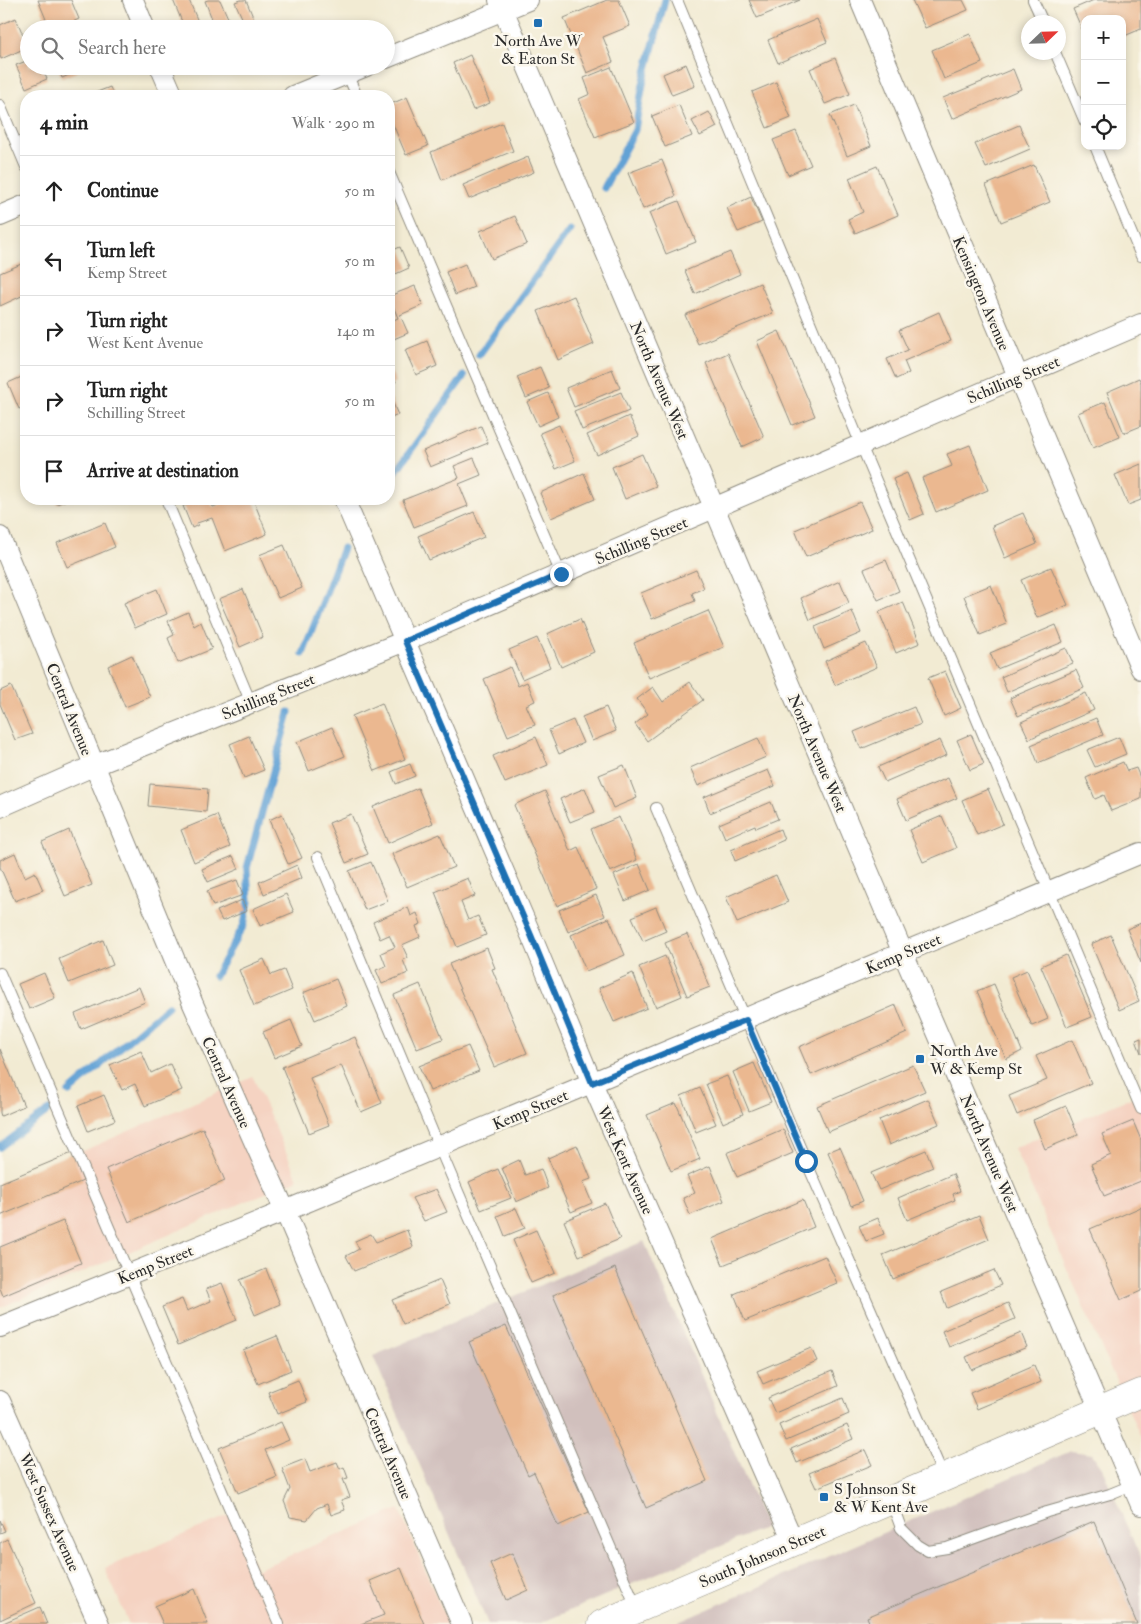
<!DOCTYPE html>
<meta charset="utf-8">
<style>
:root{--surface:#fff;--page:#f6f6f6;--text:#222;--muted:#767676;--line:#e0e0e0}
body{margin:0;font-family:"IM FELL Double Pica",serif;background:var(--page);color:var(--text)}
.controls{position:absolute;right:15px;top:15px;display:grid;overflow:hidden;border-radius:10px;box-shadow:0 2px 8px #0003}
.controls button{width:45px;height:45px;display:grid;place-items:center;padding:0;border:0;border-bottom:1px solid var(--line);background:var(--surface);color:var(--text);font:25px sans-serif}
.compass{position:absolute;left:1021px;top:15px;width:45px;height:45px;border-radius:50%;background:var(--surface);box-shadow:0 2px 8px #0003;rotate:67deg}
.stop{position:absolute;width:15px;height:15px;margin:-11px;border:4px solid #1f6fb2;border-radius:50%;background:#fff}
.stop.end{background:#1f6fb2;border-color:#fff;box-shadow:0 1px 5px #0008}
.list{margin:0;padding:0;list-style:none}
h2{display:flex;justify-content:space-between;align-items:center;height:65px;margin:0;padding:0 20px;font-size:21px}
h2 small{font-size:16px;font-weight:400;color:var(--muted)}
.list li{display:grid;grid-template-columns:32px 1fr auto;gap:15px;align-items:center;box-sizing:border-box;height:70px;padding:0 20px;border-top:1px solid var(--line)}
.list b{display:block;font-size:19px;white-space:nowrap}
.list p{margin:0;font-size:16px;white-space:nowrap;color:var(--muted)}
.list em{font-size:16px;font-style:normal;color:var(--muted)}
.icon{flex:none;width:28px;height:28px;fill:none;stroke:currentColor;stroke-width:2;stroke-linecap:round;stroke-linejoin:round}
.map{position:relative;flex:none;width:1141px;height:1624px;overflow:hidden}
.search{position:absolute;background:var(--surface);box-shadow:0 2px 8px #0003;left:20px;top:20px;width:375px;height:55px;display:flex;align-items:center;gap:12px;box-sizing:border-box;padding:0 18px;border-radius:28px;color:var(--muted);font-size:19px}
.panel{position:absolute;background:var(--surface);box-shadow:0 2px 8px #0003;left:20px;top:90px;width:375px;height:415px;border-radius:20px}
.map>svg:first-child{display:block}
.built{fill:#f5d3c2}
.industrial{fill:#d1c0bd}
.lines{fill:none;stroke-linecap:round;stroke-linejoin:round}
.stream{stroke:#62a2d5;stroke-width:7}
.building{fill:#ebb890}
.lane-casing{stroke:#8e8b7f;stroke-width:12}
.street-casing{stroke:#8e8b7f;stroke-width:22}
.secondary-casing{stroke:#8e8b7f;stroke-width:29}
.lane{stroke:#fff;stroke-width:10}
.street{stroke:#fff;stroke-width:20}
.secondary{stroke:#fff;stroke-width:28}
.route{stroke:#1f6fb2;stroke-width:6}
.poi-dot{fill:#1f6fb2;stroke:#fbf7ec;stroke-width:2}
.labels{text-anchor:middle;stroke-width:5;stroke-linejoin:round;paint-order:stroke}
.poi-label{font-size:16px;fill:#2b2b2b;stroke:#fbf7ec;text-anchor:start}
.street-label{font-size:16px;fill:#2b2b2b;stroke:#fbf7ec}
</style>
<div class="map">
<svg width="1141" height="1624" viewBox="0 0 1141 1624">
<rect width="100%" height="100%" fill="#fbf7ec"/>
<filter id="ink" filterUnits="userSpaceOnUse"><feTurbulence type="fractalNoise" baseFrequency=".02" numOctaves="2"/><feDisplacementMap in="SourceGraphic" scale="10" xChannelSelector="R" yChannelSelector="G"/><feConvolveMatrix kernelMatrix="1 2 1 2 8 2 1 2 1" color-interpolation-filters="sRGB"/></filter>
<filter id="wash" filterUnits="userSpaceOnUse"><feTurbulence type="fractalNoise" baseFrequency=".0096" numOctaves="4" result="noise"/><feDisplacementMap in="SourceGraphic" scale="20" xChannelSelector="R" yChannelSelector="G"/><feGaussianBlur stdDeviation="1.12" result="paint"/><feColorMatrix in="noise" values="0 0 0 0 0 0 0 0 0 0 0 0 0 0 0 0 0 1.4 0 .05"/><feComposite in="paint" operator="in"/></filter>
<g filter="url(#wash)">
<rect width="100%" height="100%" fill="#f2ebd3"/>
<path class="built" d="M 253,1077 L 298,1179 L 0,1308 L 0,1187 Z
M 1135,1096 L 1141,1109 L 1141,1438 L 1014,1148 Z
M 399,1509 L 448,1624 L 129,1624 L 105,1568 L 232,1514 L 256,1570 Z"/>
<path class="industrial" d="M 644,1241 L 766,1527 L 538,1624 L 488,1624 L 373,1356 Z
M 1071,1451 L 1092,1454 L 1102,1468 L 1141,1559 L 1141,1624 L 674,1624 Z"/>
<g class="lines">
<path class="stream" d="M 604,188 L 635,130 L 643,84 L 665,0
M 479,355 L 570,229
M 389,481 L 464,376
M 303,654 L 343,548
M 215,976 L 244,925 L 249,901 L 247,868 L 289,712
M 69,1092 L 168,1006
M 0,1147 L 49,1110"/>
</g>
<g id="blocks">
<path class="building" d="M 38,0 L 71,0 L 79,19 L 57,29 L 50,29 Z
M 173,0 L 189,0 L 201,29 L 185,29 Z
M 208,0 L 220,0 L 233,29 L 216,29 L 205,1 Z
M 241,0 L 246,0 L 258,29 L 247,29 L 235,2 Z
M 607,0 L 619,0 L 630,26 L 603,37 L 613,62 L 587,73 L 564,18 Z
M 749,0 L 800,0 L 757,18 Z
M 912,0 L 963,0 L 968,10 L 925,28 Z
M 1094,0 L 1141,0 L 1141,29 L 1122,37 L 1122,19 L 1085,19 L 1085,36 L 1073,9 Z
M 16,18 L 28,47 L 1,59 L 0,55 L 0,25 Z
M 817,19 L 827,42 L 778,63 L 768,40 Z
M 970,34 L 982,63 L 944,79 L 932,50 Z
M 470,55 L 490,103 L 473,110 L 453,63 Z
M 835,58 L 850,94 L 825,104 L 810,69 Z
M 29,60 L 29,66 L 41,66 L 47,79 L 26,88 L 16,65 Z
M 686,64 L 695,86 L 672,95 L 663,74 Z
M 57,66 L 90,66 L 62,78 Z
M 611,67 L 634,122 L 595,137 L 579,99 L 590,94 L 584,78 Z
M 1013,69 L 1021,89 L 952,119 L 943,98 Z
M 776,82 L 791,118 L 767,128 L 752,92 Z
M 110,87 L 114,96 L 87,96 Z
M 407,97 L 428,146 L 406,155 L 389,115 L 389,105 Z
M 679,105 L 692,136 L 665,147 L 652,116 Z
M 854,105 L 871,146 L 847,156 L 830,115 Z
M 709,112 L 717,127 L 700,136 L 692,121 Z
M 502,123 L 513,151 L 442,180 L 431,152 Z
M 1019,125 L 1030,149 L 986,168 L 975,144 Z
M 796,131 L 811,165 L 788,175 L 773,140 Z
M 528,157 L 534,172 L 469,199 L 463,185 Z
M 662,160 L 676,196 L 643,209 L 628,173 Z
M 1034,165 L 1050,202 L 1001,222 L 986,185 Z
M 877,166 L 898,215 L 855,233 L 848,219 L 863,212 L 849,178 Z
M 751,197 L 762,222 L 738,232 L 727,208 Z
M 679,201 L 696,242 L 666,254 L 649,213 Z
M 515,216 L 527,244 L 492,259 L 480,231 Z
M 400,247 L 409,268 L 389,277 L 389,252 Z
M 730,252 L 740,274 L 695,294 L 685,271 Z
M 26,262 L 26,294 L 0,306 L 0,273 Z
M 465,264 L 474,287 L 455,295 L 446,272 Z
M 760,283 L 773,313 L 698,344 L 685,315 Z
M 415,286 L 423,305 L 400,315 L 408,333 L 389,341 L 389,322 L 398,318 L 389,296 Z
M 574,296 L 594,344 L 558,360 L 538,311 Z
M 939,312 L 951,341 L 904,361 L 909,373 L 896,379 L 887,359 L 908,350 L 899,330 Z
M 779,331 L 815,416 L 792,425 L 757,341 Z
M 427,341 L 437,366 L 416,375 L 405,350 Z
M 728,353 L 764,437 L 742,447 L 706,363 Z
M 540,367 L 549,388 L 526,398 L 517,377 Z
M 612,369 L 620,388 L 574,407 L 566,388 Z
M 391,372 L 396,382 L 389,385 L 389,373 Z
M 26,375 L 26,406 L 19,409 L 8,383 Z
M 1139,378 L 1141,383 L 1141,426 L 1124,433 L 1107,392 Z
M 621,392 L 629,411 L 582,430 L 574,411 Z
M 548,393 L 558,417 L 538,426 L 527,402 Z
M 389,394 L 398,415 L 389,419 Z
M 1105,402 L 1120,437 L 1093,448 L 1078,413 Z
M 629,416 L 639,436 L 597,455 L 587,435 Z
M 559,425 L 575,461 L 556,469 L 540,433 Z
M 481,426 L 488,443 L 430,467 L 423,451 Z
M 970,445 L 988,490 L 936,512 L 922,478 L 952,466 L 947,454 Z
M 642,454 L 656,486 L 625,499 L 612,467 Z
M 474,458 L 481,475 L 459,484 L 468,506 L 414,527 L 403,500 L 459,478 L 454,466 Z
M 1141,464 L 1141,500 L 1128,505 L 1115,475 Z
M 584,473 L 595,499 L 551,518 L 540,493 Z
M 907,473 L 924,514 L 910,520 L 893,479 Z
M 54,499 L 69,499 L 57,504 Z
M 202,499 L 210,499 L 213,507 L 233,499 L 253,499 L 267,534 L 225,551 L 212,518 L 197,523 L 198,525 L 192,528 L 183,506 Z
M 860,502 L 872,529 L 806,557 L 795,530 Z
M 474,512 L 484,537 L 429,560 L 418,536 Z
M 1023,513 L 1037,544 L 1005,558 L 992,526 Z
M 105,523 L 115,547 L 67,567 L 57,543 Z
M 284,545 L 302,588 L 278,598 L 259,555 Z
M 886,560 L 899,591 L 878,600 L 864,569 Z
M 1051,567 L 1068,605 L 1037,618 L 1021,580 Z
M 696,570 L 704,588 L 692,593 L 695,601 L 652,619 L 641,593 Z
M 840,581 L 849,603 L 810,620 L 801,598 Z
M 991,585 L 1007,624 L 980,635 L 964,596 Z
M 157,589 L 167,614 L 135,628 L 124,603 Z
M 243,589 L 263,637 L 240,647 L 219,599 Z
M 903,602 L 920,643 L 896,653 L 879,612 Z
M 708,611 L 724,647 L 649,678 L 634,643 Z
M 852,611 L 861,633 L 824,649 L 815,627 Z
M 188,612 L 194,626 L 201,622 L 212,649 L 178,663 L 168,638 L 174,635 L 168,621 Z
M 580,619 L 594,652 L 561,667 L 547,634 Z
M 1056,625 L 1063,642 L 997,669 L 990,653 Z
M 537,638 L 550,667 L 522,679 L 509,650 Z
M 866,643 L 877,667 L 835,685 L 825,661 Z
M 1066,648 L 1073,663 L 1007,692 L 1001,677 Z
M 132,655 L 150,697 L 125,707 L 108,666 Z
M 510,667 L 518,686 L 527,682 L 535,701 L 526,705 L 535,725 L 508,736 L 484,679 Z
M 1076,670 L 1084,688 L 1018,716 L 1010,698 Z
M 945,671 L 961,708 L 944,716 L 928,678 Z
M 690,682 L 703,700 L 647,741 L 635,724 L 648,714 L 637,699 L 653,687 L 663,702 Z
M 11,686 L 32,734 L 15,740 L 0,704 L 0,691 Z
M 1086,693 L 1094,710 L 1029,739 L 1021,722 Z
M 382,703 L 405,759 L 375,771 L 352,716 Z
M 606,707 L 616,731 L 592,741 L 582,717 Z
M 914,707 L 921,724 L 861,749 L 854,732 Z
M 1096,718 L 1103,735 L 1038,763 L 1031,745 Z
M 573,720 L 583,743 L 559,754 L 549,730 Z
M 332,727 L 345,756 L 309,771 L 297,742 Z
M 971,734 L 984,764 L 970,770 L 957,740 Z
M 249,736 L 264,770 L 244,778 L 230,744 Z
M 536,737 L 548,765 L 505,783 L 493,756 Z
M 1119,737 L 1126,754 L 1095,767 L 1087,750 Z
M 758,738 L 766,757 L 698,786 L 690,768 Z
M 940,740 L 947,755 L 885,782 L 878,767 Z
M 1123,762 L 1127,771 L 1136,768 L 1141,780 L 1141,799 L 1111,811 L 1104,795 L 1095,799 L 1086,778 Z
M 410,764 L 415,776 L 396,784 L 391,772 Z
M 624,765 L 637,798 L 613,808 L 599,775 Z
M 768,770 L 775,786 L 710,813 L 704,797 Z
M 948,778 L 957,798 L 906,820 L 897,799 Z
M 150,784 L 208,789 L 206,812 L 148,806 Z
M 418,788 L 433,823 L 388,843 L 373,807 Z
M 585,788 L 595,812 L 570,822 L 560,799 Z
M 988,789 L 1003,824 L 977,835 L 962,800 Z
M 545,791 L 570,851 L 578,847 L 596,889 L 557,906 L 514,805 Z
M 771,802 L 778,819 L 756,828 L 755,825 L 725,838 L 719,824 Z
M 282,814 L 302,858 L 288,864 L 269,820 Z
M 351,814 L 368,854 L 346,863 L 329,823 Z
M 217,815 L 230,847 L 194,862 L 181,830 Z
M 942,816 L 956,848 L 923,862 L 909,830 Z
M 619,817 L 637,860 L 610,872 L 591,829 Z
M 780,829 L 784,840 L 735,861 L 731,850 Z
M 69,830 L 92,885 L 65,896 L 42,842 Z
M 440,834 L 454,867 L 407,887 L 392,854 Z
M 15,853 L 25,877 L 35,872 L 43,890 L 15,901 L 0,867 L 0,860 Z
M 233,856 L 239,869 L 208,882 L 202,869 Z
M 371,862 L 388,901 L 365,910 L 349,871 Z
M 639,864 L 650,890 L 625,901 L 614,875 Z
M 297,865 L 302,878 L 264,894 L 259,882 Z
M 776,875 L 788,902 L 737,923 L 726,897 Z
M 468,878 L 475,896 L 461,902 L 468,920 L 478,916 L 486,935 L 457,947 L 435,892 Z
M 237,880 L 243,895 L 213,906 L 207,891 Z
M 286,894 L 294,912 L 260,926 L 253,909 Z
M 596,895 L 605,916 L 568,932 L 559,910 Z
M 242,900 L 247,911 L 222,921 L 217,911 Z
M 408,907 L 411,916 L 417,913 L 421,924 L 416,926 L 420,937 L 402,945 L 408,958 L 403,960 L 408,973 L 382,984 L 376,970 L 386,966 L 381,953 L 395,947 L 389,935 L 380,939 L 373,922 Z
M 656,907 L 666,931 L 643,941 L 632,917 Z
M 609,918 L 625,955 L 586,971 L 571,935 Z
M 1141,923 L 1141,963 L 1127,929 Z
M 687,934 L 710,987 L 687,996 L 665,943 Z
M 1111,935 L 1139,1001 L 1119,1010 L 1091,944 Z
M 103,940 L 113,965 L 69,983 L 59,959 Z
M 487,948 L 495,968 L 492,969 L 527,1053 L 494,1067 L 449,964 Z
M 1066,955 L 1092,1017 L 1067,1027 L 1041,966 Z
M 665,956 L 682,996 L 656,1007 L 639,967 Z
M 264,959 L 271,975 L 284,970 L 292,990 L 254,1006 L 239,970 Z
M 1027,970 L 1048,1019 L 1032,1026 L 1011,977 Z
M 44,973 L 55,998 L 29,1009 L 18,984 Z
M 633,973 L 647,1008 L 614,1022 L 599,988 Z
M 336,979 L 347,1006 L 315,1020 L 303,993 Z
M 420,984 L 443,1039 L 417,1049 L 394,995 Z
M 994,984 L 1022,1051 L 1006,1059 L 977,991 Z
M 139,987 L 145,1002 L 81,1029 L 75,1014 Z
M 896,1005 L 907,1033 L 811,1075 L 799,1047 Z
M 291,1020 L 302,1046 L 274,1058 L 263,1032 Z
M 355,1037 L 382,1103 L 361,1112 L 341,1065 L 310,1078 L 329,1125 L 309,1133 L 282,1067 Z
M 1141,1038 L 1141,1053 L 1136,1040 Z
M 1072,1040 L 1091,1083 L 1017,1115 L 1009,1096 L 1047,1080 L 1036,1056 Z
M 468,1046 L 479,1071 L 430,1091 L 419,1066 Z
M 0,1049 L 24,1106 L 1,1116 L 0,1113 Z
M 141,1051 L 151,1073 L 170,1064 L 182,1090 L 145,1106 L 135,1084 L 122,1090 L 110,1065 Z
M 754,1063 L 771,1102 L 749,1111 L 733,1072 Z
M 913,1065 L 925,1091 L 828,1132 L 817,1106 Z
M 727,1076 L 743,1114 L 723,1123 L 706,1084 Z
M 700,1088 L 716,1124 L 696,1132 L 681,1096 Z
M 104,1095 L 115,1120 L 88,1131 L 78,1106 Z
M 928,1099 L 939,1124 L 889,1145 L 879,1120 Z
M 676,1103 L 700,1159 L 671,1171 L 647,1115 Z
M 1066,1106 L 1078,1135 L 1045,1149 L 1033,1120 Z
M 1133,1121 L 1141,1140 L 1141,1181 L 1104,1196 L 1091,1164 L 1111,1155 L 1102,1134 Z
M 203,1128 L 225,1181 L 129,1222 L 106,1169 Z
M 783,1129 L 793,1153 L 737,1177 L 727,1153 Z
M 577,1145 L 591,1179 L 583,1182 L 592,1203 L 571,1212 L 548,1158 Z
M 840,1147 L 863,1201 L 851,1206 L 828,1152 Z
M 926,1150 L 933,1167 L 879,1190 L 871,1173 Z
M 72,1153 L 83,1181 L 0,1216 L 0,1183 Z
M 519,1160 L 525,1175 L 541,1169 L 548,1188 L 516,1202 L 502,1168 Z
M 710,1166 L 724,1201 L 690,1215 L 683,1198 L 695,1193 L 687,1176 Z
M 498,1169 L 511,1198 L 481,1210 L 469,1182 Z
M 953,1174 L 960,1191 L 953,1194 L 955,1200 L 907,1220 L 898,1198 Z
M 436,1189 L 447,1212 L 424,1221 L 412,1198 Z
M 803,1200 L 814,1227 L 723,1265 L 712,1239 Z
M 605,1203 L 620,1239 L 579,1256 L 564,1221 Z
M 1141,1207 L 1141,1291 L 1121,1300 L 1090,1229 Z
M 516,1208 L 525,1228 L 505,1236 L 497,1216 Z
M 979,1215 L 989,1239 L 893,1279 L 883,1255 Z
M 878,1218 L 884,1234 L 866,1241 L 859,1226 Z
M 63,1221 L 81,1263 L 3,1296 L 0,1288 L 0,1247 Z
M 407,1230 L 413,1247 L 354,1271 L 346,1256 L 359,1249 L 355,1241 L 371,1234 L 376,1242 Z
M 536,1230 L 555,1273 L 531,1283 L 513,1240 Z
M 825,1256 L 837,1283 L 745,1321 L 734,1294 Z
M 615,1268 L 707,1481 L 646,1508 L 553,1295 Z
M 266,1269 L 280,1304 L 255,1315 L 240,1280 Z
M 994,1270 L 1001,1285 L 947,1308 L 941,1292 Z
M 440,1280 L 450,1304 L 403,1324 L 392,1300 Z
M 222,1283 L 237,1320 L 178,1345 L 162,1307 L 182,1299 L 187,1311 L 211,1301 L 206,1289 Z
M 1008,1303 L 1015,1319 L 949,1347 L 942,1331 Z
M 506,1326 L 589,1512 L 558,1526 L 534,1472 L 528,1475 L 469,1342 Z
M 1021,1333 L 1027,1347 L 972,1370 L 966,1357 Z
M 277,1336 L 291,1370 L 258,1384 L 243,1350 Z
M 811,1348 L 817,1361 L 763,1384 L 757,1371 Z
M 1034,1365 L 1041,1382 L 977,1409 L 970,1393 Z
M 832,1371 L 838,1386 L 775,1413 L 768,1398 Z
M 298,1380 L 307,1402 L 277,1414 L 268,1392 Z
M 843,1398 L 849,1414 L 786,1441 L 779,1425 Z
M 281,1422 L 289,1440 L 265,1450 L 277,1477 L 238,1493 L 219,1448 Z
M 847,1425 L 853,1439 L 797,1463 L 791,1449 Z
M 865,1450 L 872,1465 L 816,1488 L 809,1473 Z
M 305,1459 L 310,1472 L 337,1462 L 340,1469 L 344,1467 L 348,1478 L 343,1479 L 350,1497 L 341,1500 L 345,1510 L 331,1515 L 327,1504 L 317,1508 L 307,1520 L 290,1517 L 284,1501 L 290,1489 L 282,1468 Z
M 0,1520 L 5,1531 L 0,1533 Z
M 1094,1521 L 1137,1624 L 870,1624 L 867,1617 Z
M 7,1539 L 36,1603 L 0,1620 L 0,1543 Z
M 512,1553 L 528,1590 L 506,1600 L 490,1563 Z
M 401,1568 L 424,1624 L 361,1624 L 384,1615 L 370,1581 Z
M 194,1589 L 208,1624 L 163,1624 L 155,1606 Z
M 40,1607 L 47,1624 L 1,1624 Z"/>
</g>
</g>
<g filter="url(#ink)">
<use href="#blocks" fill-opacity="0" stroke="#8e8b7f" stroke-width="1"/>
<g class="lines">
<g class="lane-casing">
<path id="lane" d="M 677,0 L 861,445 L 1141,1109
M 1033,0 L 1043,22
M 1055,52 L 1085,122
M 347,74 L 357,96
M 0,105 L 26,167
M 1095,146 L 1141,256
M 389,172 L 561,574
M 166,499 L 251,703
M 656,808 L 806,1161 L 944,1477
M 318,857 L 439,1147 L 637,1609
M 0,973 L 279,1624
M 891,1501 L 901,1528 L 918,1545 L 928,1551 L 947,1548 L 1047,1512 L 1110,1494 L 1132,1485"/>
</g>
<g class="street-casing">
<path id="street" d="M 133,0 L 145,29
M 499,0 L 903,953 L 1141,1505
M 860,0 L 1141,669
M 386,58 L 528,0
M 160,66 L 173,96
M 293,96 L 366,66
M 0,216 L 26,205
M 344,499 L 531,935 L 592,1083 L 794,1543
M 0,537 L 193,1004 L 285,1211 L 462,1624
M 0,807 L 93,766 L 405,641 L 1141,324
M 0,1327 L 285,1211 L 1141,853
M 0,1401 L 99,1624"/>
</g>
<g class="secondary-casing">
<path id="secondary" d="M 602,1624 L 1141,1393"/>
</g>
<use href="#lane" class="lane"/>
<use href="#street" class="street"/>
<use href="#secondary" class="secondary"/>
</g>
</g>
<g class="lines" filter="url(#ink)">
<path class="route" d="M 561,574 L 405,641 L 531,935 L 592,1083 L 746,1020 L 806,1161"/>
</g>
<g class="poi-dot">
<rect x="533" y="18" width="10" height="10" rx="2.5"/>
<rect x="915" y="1054" width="10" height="10" rx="2.5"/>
<rect x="819" y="1492" width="10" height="10" rx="2.5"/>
</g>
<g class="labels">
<g class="poi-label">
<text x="538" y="46" text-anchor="middle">North Ave W<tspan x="538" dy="18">&amp; Eaton St</tspan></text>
<text x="930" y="1056">North Ave<tspan x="930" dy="18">W &amp; Kemp St</tspan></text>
<text x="834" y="1494">S Johnson St<tspan x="834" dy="18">&amp; W Kent Ave</tspan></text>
</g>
<g class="street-label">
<text transform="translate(982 293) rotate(67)" y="6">Kensington Avenue</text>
<text transform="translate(1013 379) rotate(-23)" y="6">Schilling Street</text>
<text transform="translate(660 380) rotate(67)" y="6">North Avenue West</text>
<text transform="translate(641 540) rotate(-23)" y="6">Schilling Street</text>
<text transform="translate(268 696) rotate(-22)" y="6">Schilling Street</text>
<text transform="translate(70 709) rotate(68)" y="6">Central Avenue</text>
<text transform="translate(818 753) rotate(67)" y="6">North Avenue West</text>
<text transform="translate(903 953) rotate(-23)" y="6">Kemp Street</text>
<text transform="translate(227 1082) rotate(66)" y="6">Central Avenue</text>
<text transform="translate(530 1109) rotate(-23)" y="6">Kemp Street</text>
<text transform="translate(990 1153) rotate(67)" y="6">North Avenue West</text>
<text transform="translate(626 1160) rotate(66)" y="6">West Kent Avenue</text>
<text transform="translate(155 1264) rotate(-22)" y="6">Kemp Street</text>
<text transform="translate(389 1453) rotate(67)" y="6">Central Avenue</text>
<text transform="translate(50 1512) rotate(66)" y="6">West Sussex Avenue</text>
<text transform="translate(762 1556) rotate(-23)" y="6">South Johnson Street</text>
</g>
</g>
</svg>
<div class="controls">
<button>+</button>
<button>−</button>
<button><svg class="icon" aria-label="locate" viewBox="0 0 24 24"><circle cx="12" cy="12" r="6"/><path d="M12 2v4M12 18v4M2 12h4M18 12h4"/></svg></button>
</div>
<svg class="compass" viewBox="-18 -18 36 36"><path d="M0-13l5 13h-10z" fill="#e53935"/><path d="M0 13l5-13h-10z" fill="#767676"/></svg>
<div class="stop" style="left:806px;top:1161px"></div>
<div class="stop end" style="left:561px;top:574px"></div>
<div class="search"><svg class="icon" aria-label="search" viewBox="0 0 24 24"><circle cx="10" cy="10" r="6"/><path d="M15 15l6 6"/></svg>Search here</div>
<section class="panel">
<h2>4 min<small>Walk · 290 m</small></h2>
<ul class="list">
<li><svg class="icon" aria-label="ahead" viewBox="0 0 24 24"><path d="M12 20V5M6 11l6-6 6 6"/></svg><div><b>Continue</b></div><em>50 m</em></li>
<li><svg class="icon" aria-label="left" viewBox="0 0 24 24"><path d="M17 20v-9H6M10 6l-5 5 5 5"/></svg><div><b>Turn left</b><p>Kemp Street</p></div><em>50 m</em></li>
<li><svg class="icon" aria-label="right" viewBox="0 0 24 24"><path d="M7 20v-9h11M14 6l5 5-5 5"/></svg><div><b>Turn right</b><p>West Kent Avenue</p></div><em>140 m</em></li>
<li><svg class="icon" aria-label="right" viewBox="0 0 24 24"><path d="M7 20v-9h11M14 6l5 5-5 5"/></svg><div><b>Turn right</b><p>Schilling Street</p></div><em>50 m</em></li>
<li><svg class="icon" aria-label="arrive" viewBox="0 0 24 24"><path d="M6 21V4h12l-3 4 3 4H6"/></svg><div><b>Arrive at destination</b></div></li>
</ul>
</section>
</div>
